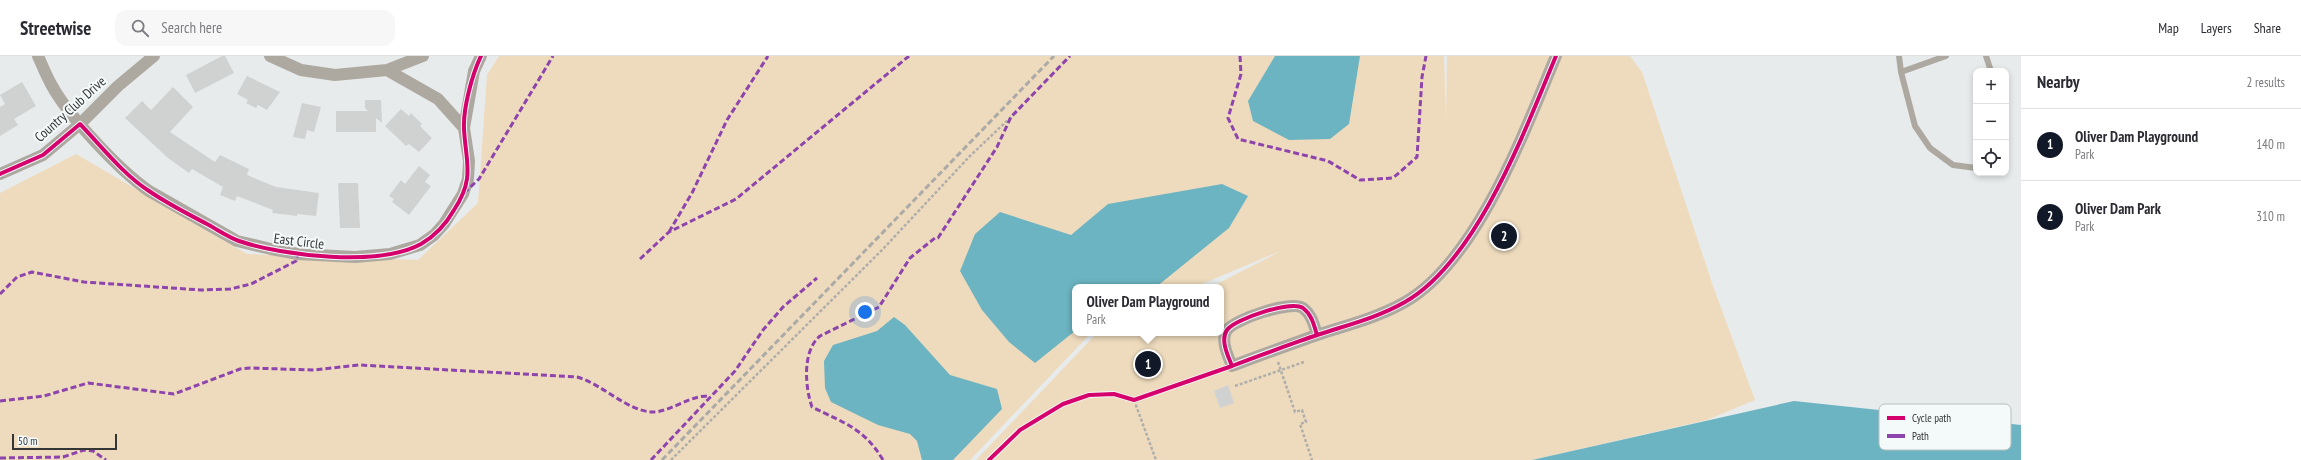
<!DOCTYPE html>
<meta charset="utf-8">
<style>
:root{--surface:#fff;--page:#f7f7f7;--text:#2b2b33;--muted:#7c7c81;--line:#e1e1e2;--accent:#111827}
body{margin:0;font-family:"PT Sans Narrow",sans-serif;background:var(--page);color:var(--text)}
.controls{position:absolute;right:12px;top:12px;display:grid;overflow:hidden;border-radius:8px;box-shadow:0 2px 6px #0003}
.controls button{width:36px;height:36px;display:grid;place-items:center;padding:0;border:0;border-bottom:1px solid var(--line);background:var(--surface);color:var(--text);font:20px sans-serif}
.scale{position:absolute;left:12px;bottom:10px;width:105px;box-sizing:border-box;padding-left:4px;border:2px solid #343636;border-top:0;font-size:11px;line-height:14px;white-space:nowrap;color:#343636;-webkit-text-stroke:3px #f4f9fa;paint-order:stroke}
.you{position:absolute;left:865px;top:256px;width:14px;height:14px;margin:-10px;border:3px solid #fff;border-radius:50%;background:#1a73e8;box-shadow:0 0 0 6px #1a73e833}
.badge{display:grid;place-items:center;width:26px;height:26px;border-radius:50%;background:var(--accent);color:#fff;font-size:13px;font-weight:700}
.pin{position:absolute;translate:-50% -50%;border:2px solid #fff;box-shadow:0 1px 4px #0006}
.popup{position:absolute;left:1072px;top:228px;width:152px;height:52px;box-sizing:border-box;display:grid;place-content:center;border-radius:8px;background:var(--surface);filter:drop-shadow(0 1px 3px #0005);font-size:13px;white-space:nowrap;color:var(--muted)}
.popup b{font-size:15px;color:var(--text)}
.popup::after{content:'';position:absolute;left:50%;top:100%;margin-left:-8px;border:8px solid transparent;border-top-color:var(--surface)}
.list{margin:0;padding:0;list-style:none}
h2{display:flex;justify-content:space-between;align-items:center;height:52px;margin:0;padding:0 16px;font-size:17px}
h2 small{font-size:13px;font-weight:400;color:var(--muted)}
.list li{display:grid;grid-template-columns:26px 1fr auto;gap:12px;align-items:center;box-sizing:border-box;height:72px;padding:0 16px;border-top:1px solid var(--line)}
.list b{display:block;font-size:15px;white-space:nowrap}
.list p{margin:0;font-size:13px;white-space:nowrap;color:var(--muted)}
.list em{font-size:13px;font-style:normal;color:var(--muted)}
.icon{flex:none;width:22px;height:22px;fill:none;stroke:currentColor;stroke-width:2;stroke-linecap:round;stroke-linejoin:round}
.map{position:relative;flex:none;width:2021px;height:404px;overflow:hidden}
header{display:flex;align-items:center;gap:24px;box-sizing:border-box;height:56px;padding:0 20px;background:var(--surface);border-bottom:1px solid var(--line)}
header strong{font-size:19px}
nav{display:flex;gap:22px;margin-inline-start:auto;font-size:14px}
.search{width:280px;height:36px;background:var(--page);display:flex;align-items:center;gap:10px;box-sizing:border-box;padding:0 14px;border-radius:12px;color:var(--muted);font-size:15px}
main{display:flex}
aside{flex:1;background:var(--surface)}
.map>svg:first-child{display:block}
.green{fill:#eedbbd}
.water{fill:#6cb4c2}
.building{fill:#d0d2d2}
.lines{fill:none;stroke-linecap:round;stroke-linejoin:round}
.path{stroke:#b0aeaa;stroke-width:2.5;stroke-dasharray:3 2;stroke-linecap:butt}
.lane{stroke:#ada9a1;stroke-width:6}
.street{stroke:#ada9a1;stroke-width:12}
.rail{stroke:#abaaa6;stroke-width:3;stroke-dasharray:6 3;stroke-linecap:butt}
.quiet{stroke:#8e44ad;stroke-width:3;stroke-dasharray:6 3;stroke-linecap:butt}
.cycleway-casing{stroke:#f4f9fa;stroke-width:6}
.cycleway{stroke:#d6006c;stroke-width:4}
.labels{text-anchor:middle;stroke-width:4;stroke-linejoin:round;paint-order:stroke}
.street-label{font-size:14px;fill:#343636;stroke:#f4f9fa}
.key{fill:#f4f9fa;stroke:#babebf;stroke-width:1}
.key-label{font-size:11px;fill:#343636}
</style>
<header>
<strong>Streetwise</strong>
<div class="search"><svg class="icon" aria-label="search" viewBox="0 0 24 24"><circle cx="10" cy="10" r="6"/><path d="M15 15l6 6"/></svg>Search here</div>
<nav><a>Map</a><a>Layers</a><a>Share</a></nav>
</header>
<main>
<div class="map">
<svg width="2021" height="404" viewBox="0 0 2021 404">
<rect width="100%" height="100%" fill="#e8ebec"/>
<path class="green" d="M 499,0 L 1444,0 L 1446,64 L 1447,0 L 1630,0 L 1642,16 L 1713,230 L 1755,344 L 1707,364 L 1532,404 L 976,404 L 1097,277 L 1221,277 L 1221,231 L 1211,231 L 1283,194 L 1195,231 L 1075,231 L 1075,277 L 1091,277 L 970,404 L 0,404 L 0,137 L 76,98 L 247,198 L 418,204 L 478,147 L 487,19 Z"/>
<path class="water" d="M 1275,0 L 1360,0 L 1349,68 L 1330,83 L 1289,84 L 1253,65 L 1248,45 Z
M 1222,128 L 1248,140 L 1229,172 L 1156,231 L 1075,231 L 1075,275 L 1035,307 L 1009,286 L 982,254 L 960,215 L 975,178 L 1000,156 L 1071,179 L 1108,148 Z
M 894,261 L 905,269 L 950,319 L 997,333 L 1002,353 L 953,404 L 922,404 L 917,385 L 910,378 L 878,369 L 831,346 L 825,332 L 824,305 L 833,289 L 877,275 Z
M 1794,345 L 2021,369 L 2021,404 L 1532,404 Z"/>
<path class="building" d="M 222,0 L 225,0 L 234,17 L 195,37 L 186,19 Z
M 247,20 L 280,36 L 267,54 L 258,49 L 256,52 L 246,47 L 248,44 L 237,38 Z
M 22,26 L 36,50 L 14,63 L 18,69 L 0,80 L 0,51 L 5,48 L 0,39 Z
M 173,31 L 193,51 L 170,76 L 215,106 L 220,99 L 249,113 L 247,119 L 276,131 L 319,137 L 316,160 L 297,158 L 297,160 L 272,157 L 273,154 L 237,140 L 235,145 L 220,139 L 223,131 L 192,113 L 189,117 L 168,102 L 125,62 L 142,45 L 151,54 Z
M 365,44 L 381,44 L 382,67 L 376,62 L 376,76 L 336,76 L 336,55 L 368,55 L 365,52 Z
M 302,47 L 321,51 L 314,76 L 307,74 L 305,83 L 293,81 Z
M 401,53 L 409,60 L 411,57 L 422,68 L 420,70 L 432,82 L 419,96 L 409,88 L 406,90 L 385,70 Z
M 419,110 L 430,119 L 425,126 L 431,130 L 409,159 L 392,146 L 394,143 L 389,140 L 401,124 L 405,128 Z
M 338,127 L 358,127 L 360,172 L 340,172 Z
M 1228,329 L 1234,347 L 1220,352 L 1214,335 Z"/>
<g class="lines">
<path class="path" d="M 1278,306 L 1295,356 L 1302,354 L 1306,366 L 1300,368 L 1312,404
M 1235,330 L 1304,306
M 1134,344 L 1156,404
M 671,404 L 883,193 L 969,101 L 1011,61"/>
<path class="lane" d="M 1899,0 L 1901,16 L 1946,0
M 1986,0 L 1991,15
M 1901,16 L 1915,70 L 1930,92 L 1953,109 L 1976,112"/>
<path class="street" d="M 38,0 C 42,9 46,19 51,28 C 68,60 119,114 149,135 L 237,185 L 271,193 L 298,198 L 355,201 L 390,198 L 420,189 L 434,179 L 444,168 L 463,138 L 468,123 L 469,105 L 464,72 L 438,43 L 387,14
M 270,0 L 301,14 L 335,19 L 387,14 L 423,0
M 464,72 L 474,15 L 481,0
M 0,118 L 43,99 L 80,68 L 118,30 L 154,0
M 1317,279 C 1314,269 1312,259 1303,252 C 1291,244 1235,263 1227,274 C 1220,284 1228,300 1232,310 C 1260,299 1289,289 1317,279 C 1347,269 1377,262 1405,246 C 1477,205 1525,74 1556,0"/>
<path class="rail" d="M 662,404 L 1054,0"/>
<path class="quiet" d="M 1240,0 L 1241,18 L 1228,62 L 1238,83 L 1328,105 L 1360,124 L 1393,122 L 1417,101 L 1422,21 L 1426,0
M 464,137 L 479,123 L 553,0
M 669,176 L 692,137 L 727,64 L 768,0
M 640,203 L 669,176 L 736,143 L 909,0
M 0,238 L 17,221 L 32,216 L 84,226 L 201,234 L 230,233 L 251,228 L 296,205 L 298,198
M 0,345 L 44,340 L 88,327 L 174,338 L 240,313 L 250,312 L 314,314 L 359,309 L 577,321 C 602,328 626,354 651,356 C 670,357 695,336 710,341
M 0,402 L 63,401 L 84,394 L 93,395 L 106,404
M 651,404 L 735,315 L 763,274 L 783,251 L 817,222
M 883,404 C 864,372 844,367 812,351 C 805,331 802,295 820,280 L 879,251 L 910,202 L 935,182 L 938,182 L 997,91 L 1011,61 L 1070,0"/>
<g class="cycleway-casing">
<path id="cycleway" d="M 0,118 L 43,99 L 80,68 C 102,91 123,118 149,135 C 168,148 188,158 207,168 C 218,174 228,181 239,185 C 283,200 379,211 421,188 C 435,180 446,168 454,154 C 475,122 466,108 464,73 C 463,52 472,19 481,0
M 1317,279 C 1314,269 1312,259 1303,252 C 1291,244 1235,263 1227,274 C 1220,284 1228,300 1232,310 C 1260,299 1289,289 1317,279 C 1347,269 1377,262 1405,246 C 1477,205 1525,74 1556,0
M 989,404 L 1020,374 L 1063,348 L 1089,339 L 1114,338 L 1134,344 L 1232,310"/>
</g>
<use href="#cycleway" class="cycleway"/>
</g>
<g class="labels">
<g class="street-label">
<text transform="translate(70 53) rotate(-42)" y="5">Country Club Drive</text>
<text transform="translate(299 185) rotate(7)" y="5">East Circle</text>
</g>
</g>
<rect x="1879" y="348" width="132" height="46" rx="6" class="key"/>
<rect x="1887" y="360" width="18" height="4" fill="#d6006c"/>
<rect x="1887" y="378" width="18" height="4" fill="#8e44ad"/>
<g class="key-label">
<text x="1912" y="366">Cycle path</text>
<text x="1912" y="384">Path</text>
</g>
</svg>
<div class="controls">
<button>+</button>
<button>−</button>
<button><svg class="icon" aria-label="locate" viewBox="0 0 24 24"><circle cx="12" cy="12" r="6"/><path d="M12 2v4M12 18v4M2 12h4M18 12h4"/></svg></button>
</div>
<div class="scale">50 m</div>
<div class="you"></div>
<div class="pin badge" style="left:1148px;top:308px">1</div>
<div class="popup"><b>Oliver Dam Playground</b>Park</div>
<div class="pin badge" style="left:1504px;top:180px">2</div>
</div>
<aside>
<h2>Nearby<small>2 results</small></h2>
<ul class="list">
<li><span class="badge">1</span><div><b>Oliver Dam Playground</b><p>Park</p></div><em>140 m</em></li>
<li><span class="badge">2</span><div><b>Oliver Dam Park</b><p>Park</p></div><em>310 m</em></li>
</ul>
</aside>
</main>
